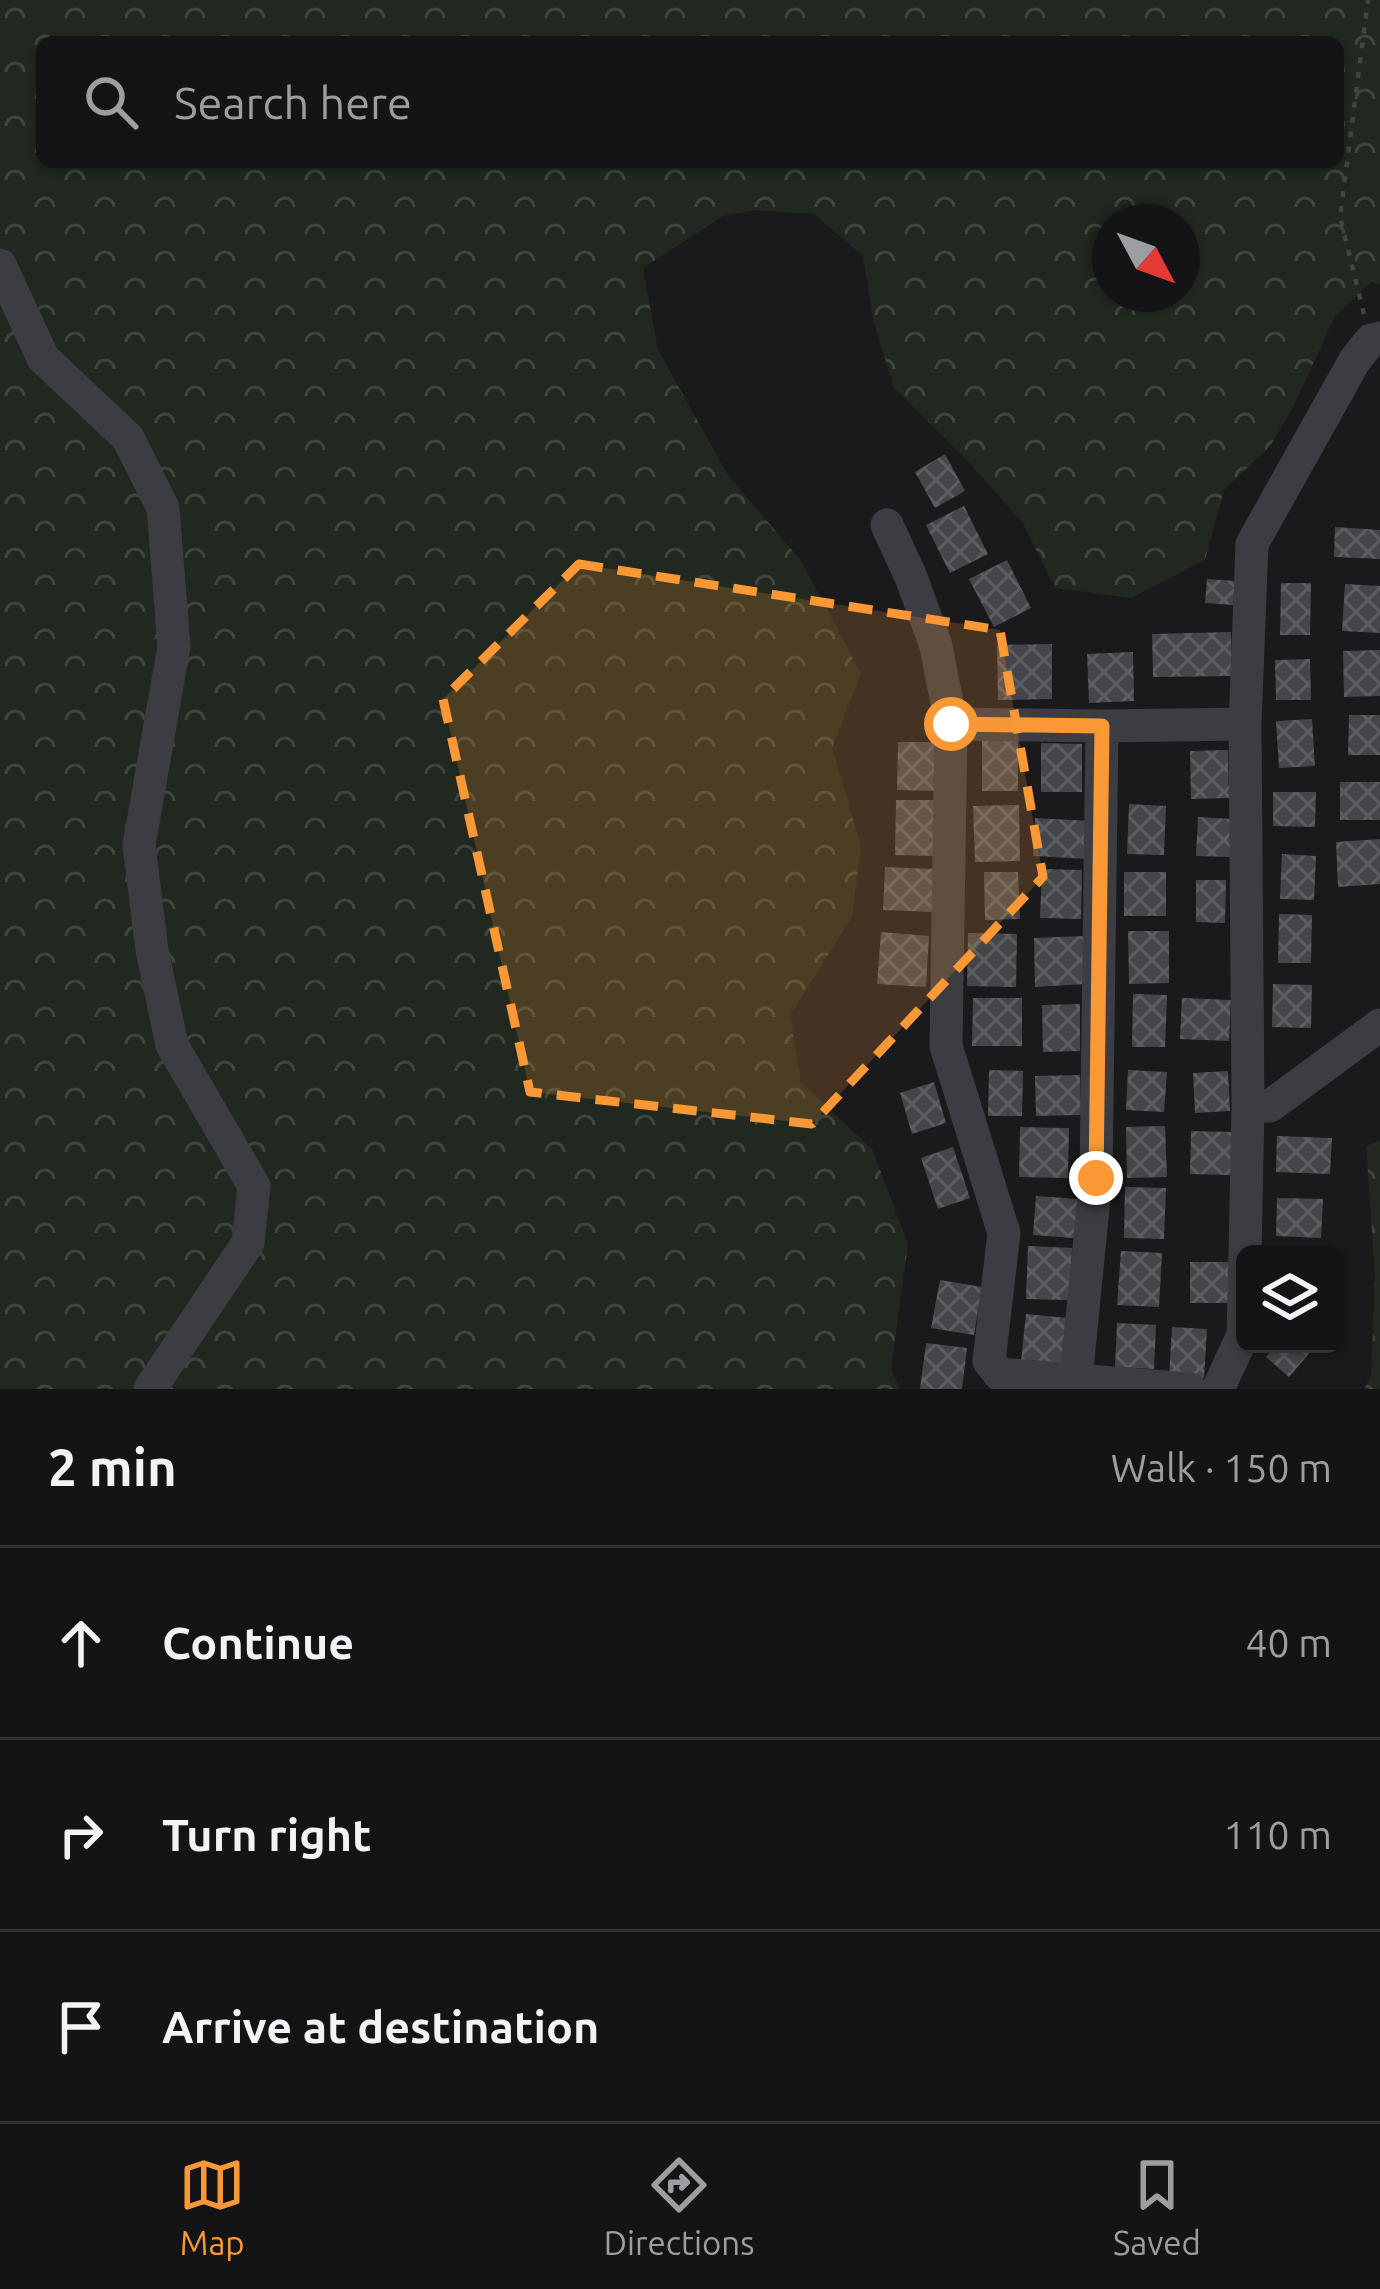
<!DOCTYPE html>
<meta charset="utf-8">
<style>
:root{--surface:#141416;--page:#1d1d1f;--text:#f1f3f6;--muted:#9d9ea1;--line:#333335;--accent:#f99835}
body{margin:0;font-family:Ubuntu,sans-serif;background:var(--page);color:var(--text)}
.controls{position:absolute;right:36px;bottom:36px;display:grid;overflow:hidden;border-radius:18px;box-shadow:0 3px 9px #0004}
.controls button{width:108px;height:108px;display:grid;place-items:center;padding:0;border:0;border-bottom:3px solid var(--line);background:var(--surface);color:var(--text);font:60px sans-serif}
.compass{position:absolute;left:1092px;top:204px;width:108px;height:108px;border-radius:50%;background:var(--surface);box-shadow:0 3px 9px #0004;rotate:131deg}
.stop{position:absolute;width:36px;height:36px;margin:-27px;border:9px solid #f99835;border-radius:50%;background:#fff}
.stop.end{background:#f99835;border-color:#fff;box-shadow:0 3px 12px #0008}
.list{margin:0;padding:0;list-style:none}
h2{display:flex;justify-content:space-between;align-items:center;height:156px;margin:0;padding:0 48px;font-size:51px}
h2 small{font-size:39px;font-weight:400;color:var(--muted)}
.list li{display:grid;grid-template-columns:78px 1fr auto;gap:36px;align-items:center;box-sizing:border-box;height:192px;padding:0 48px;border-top:3px solid var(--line)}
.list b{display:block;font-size:45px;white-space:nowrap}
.list em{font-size:39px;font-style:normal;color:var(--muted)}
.icon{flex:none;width:66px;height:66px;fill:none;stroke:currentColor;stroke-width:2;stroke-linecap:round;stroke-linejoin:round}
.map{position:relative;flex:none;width:1380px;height:1389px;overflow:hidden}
.search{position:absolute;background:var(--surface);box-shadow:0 3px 9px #0004;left:36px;right:36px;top:36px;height:132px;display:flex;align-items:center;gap:30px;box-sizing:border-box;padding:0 42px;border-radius:18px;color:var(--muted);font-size:45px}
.sheet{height:732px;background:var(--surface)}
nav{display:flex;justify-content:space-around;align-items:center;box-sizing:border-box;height:168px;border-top:3px solid var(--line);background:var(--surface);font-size:33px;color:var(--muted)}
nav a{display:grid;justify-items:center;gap:6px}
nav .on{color:var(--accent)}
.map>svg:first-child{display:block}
.forest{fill:url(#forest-crowns);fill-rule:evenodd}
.building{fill:url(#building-cross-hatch)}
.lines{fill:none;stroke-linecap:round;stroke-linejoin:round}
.path{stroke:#414449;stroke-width:4.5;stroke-dasharray:6 9;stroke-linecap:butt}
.street{stroke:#3b3d42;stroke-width:33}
.route{stroke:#f99835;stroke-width:15}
.marked{fill:#f99835;fill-opacity:0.2;stroke:#f99835;stroke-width:9;stroke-dasharray:24 15;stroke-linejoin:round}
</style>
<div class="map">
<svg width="1380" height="1389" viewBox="0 0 1380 1389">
<defs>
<pattern id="forest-crowns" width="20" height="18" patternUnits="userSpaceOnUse" patternTransform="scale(3)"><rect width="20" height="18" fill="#20281f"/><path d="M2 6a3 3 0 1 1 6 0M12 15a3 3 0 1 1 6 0" fill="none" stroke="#3e453e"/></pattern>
<pattern id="building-cross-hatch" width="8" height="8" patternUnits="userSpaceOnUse" patternTransform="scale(3)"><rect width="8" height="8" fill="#44464a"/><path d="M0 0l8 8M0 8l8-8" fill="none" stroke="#5c5e62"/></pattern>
</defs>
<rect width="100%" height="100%" fill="#1a1a1d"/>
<path class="forest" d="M 0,0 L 1380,0 L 1380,284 L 1371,282 L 1335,316 L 1293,407 L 1271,445 L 1224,490 L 1205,560 L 1131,598 L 1055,588 L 1023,523 L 965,458 L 894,388 L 874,323 L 863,256 L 814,214 L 755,210 L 723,216 L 643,268 L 658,350 L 728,475 L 802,562 L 861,674 L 832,748 L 861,846 L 852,917 L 790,1015 L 801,1082 L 872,1149 L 908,1244 L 891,1369 L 900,1389 L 0,1389 ZM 42,42 L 1338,42 L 1338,162 L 42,162 ZM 1110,222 L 1182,222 L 1182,294 L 1110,294 Z
M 1380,1140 L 1380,1389 L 1364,1389 L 1371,1376 L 1375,1276 L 1366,1146 Z"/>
<path class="building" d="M 945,454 L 965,491 L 935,508 L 915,472 Z
M 964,506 L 988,554 L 950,573 L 926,525 Z
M 1335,527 L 1380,530 L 1380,559 L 1334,557 Z
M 1007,560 L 1031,608 L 994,627 L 969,579 Z
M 1207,579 L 1235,581 L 1233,605 L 1205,603 Z
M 1281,583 L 1311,583 L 1310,635 L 1280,635 Z
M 1345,584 L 1380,586 L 1380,633 L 1342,631 Z
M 1231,632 L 1232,676 L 1153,677 L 1152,634 Z
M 1052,644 L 1052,699 L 998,700 L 997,645 Z
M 1380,650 L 1380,696 L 1344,697 L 1343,651 Z
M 1133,652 L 1134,701 L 1089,703 L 1087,654 Z
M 1310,659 L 1311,700 L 1276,700 L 1275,660 Z
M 1349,715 L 1380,715 L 1380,755 L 1348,755 Z
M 1312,719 L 1315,766 L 1279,768 L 1276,721 Z
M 982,739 L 1018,739 L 1018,791 L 982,791 Z
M 898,742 L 935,742 L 934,791 L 897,790 Z
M 1041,743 L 1082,744 L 1082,792 L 1041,792 Z
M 1228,750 L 1229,798 L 1191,799 L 1190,751 Z
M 1340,782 L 1380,782 L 1380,820 L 1340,820 Z
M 1273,792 L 1316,792 L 1315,827 L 1273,826 Z
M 896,800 L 939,800 L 938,856 L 895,855 Z
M 1129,804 L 1166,806 L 1164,855 L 1127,854 Z
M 1019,805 L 1020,861 L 975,862 L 973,806 Z
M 1198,817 L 1232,819 L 1230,857 L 1196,856 Z
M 1035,818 L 1090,821 L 1089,859 L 1033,856 Z
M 1380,839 L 1380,884 L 1338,887 L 1336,842 Z
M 1282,854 L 1316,856 L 1314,900 L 1280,899 Z
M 885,867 L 934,869 L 932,912 L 883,910 Z
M 1042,869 L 1082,870 L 1081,919 L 1040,918 Z
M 984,872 L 1018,872 L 1020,919 L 985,920 Z
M 1124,872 L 1166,872 L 1166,916 L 1124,916 Z
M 1196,880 L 1226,880 L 1225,923 L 1196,922 Z
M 1279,914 L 1312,915 L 1311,963 L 1278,963 Z
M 1128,931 L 1169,931 L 1169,983 L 1129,984 Z
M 881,932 L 929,936 L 926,987 L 877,984 Z
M 968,933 L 1017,934 L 1016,987 L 967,986 Z
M 1084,936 L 1086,984 L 1035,987 L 1034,938 Z
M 1273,984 L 1312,985 L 1311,1028 L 1272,1027 Z
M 1133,994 L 1167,995 L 1165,1047 L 1132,1047 Z
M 973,998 L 1022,998 L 1022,1046 L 972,1046 Z
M 1182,998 L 1231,1000 L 1229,1041 L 1180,1039 Z
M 1080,1004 L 1080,1051 L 1043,1052 L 1042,1005 Z
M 989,1070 L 1023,1071 L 1022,1116 L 988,1116 Z
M 1128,1070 L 1167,1072 L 1164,1112 L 1126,1110 Z
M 1228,1071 L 1230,1111 L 1195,1113 L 1193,1073 Z
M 1080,1075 L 1081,1115 L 1036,1116 L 1035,1076 Z
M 934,1082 L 946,1123 L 912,1134 L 900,1093 Z
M 1165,1126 L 1167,1177 L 1127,1178 L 1126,1127 Z
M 1020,1127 L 1069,1128 L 1068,1178 L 1019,1177 Z
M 1191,1131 L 1233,1132 L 1232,1175 L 1190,1174 Z
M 1277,1136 L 1332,1138 L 1330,1174 L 1276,1172 Z
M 953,1147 L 970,1198 L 938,1209 L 921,1158 Z
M 1125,1187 L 1166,1188 L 1164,1239 L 1124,1238 Z
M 1036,1196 L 1078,1199 L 1074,1238 L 1033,1235 Z
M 1277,1198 L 1323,1199 L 1321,1238 L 1276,1236 Z
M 1028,1246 L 1072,1248 L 1070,1300 L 1026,1299 Z
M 1121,1251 L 1162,1253 L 1159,1307 L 1117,1305 Z
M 1190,1262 L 1229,1262 L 1229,1303 L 1190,1303 Z
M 940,1280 L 982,1287 L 974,1335 L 931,1328 Z
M 1026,1314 L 1067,1318 L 1062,1365 L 1021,1361 Z
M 1117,1323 L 1156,1325 L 1154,1369 L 1115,1367 Z
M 1172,1327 L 1207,1329 L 1204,1378 L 1169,1376 Z
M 926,1343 L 967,1348 L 962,1389 L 920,1389 Z
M 1278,1344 L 1317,1344 L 1289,1377 L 1266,1357 Z"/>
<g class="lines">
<path class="path" d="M 1364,314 L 1340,217 L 1368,0"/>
<path class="street" d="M 0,265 L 43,358 L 128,438 L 163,508 L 174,646 L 139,845 L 152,950 L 172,1045 L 254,1186 L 248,1243 L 150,1389
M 887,525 L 911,577 L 936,646 L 951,724 L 946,1046 L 1004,1233 L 989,1361 L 999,1374 L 1190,1389
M 951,724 L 1102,726
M 1245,724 L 1252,544 L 1355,360 L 1371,340 L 1380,338
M 1248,1106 L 1270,1106 L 1380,1025
M 1075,1389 L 1096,1178 L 1102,726 L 1245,724 L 1248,1106 L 1245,1254
M 1218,1389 L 1243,1335 L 1245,1256"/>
</g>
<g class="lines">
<path class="route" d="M 951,724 L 1102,726 L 1096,1178"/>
</g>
<path class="marked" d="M 579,564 L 1000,630 L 1043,877 L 812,1124 L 530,1092 L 443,699 Z"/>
</svg>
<div class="controls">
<button><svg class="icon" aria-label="layers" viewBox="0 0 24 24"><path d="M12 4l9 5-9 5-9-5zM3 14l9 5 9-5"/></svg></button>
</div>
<svg class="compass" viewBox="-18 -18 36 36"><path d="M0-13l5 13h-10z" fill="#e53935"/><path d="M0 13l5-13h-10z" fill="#9d9ea1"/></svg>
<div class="stop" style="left:951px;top:724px"></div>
<div class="stop end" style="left:1096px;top:1178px"></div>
<div class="search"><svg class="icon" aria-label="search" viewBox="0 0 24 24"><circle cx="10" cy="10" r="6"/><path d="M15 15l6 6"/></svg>Search here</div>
</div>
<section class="sheet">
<h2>2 min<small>Walk · 150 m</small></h2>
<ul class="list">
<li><svg class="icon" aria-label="ahead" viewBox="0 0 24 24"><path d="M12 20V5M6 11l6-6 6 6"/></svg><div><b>Continue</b></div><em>40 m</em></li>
<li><svg class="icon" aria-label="right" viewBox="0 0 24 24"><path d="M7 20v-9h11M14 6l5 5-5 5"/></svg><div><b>Turn right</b></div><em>110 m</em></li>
<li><svg class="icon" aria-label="arrive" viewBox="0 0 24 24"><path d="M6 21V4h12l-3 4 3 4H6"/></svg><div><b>Arrive at destination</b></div></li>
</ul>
</section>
<nav>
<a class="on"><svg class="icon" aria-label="map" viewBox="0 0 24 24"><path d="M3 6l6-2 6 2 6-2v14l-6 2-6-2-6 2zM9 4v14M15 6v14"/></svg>Map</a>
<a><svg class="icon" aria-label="directions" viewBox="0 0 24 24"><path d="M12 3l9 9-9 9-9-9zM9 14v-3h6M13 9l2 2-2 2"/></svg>Directions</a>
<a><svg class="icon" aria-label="saved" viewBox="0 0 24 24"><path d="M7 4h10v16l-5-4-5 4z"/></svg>Saved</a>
</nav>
